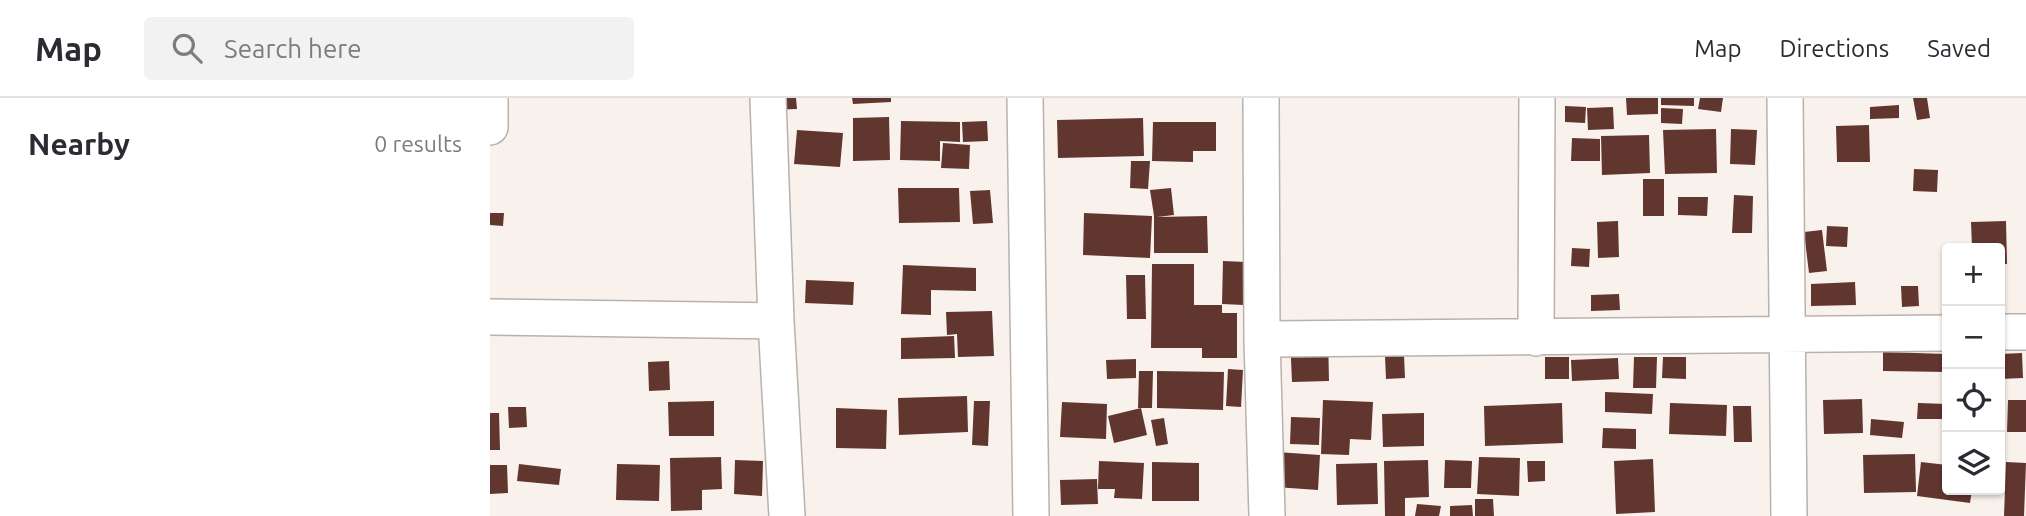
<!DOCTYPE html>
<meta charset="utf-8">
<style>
:root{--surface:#fff;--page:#f2f2f3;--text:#2b2b33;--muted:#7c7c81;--line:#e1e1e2}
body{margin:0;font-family:Ubuntu,sans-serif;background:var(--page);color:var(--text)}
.controls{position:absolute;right:21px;bottom:21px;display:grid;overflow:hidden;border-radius:7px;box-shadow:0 2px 5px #0004}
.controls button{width:63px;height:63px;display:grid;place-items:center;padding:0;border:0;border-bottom:2px solid var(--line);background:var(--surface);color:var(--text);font:35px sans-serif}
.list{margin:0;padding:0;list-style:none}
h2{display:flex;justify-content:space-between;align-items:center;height:91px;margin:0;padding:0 28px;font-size:30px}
h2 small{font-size:23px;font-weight:400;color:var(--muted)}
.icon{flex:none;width:38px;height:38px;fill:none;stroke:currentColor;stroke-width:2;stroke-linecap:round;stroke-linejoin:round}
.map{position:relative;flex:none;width:1536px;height:418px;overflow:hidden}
header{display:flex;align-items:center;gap:42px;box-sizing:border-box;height:98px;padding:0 35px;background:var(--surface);border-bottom:2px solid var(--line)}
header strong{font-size:33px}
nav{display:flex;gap:38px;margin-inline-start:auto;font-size:24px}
.search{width:490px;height:63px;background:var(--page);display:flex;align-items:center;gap:18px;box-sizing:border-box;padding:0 24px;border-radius:7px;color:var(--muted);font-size:26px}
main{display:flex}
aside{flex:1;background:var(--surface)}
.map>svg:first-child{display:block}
.building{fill:#61362f}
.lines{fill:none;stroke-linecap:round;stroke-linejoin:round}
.street-casing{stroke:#b9b2ac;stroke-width:38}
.street{stroke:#fff;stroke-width:35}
</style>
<header>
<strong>Map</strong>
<div class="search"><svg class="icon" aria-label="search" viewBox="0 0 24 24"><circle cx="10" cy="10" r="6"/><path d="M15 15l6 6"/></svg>Search here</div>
<nav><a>Map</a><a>Directions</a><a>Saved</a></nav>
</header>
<main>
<aside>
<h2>Nearby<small>0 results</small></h2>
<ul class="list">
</ul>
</aside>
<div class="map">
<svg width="1536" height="418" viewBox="0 0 1536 418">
<rect width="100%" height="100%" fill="#f9f1eb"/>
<path class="building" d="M 275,0 L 306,0 L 307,11 L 276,12 Z
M 362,0 L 401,0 L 401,4 L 363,6 Z
M 1136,0 L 1168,0 L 1168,16 L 1137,17 Z
M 1171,0 L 1204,0 L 1204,8 L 1171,7 Z
M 1210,0 L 1233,0 L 1231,14 L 1208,11 Z
M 1423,0 L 1437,0 L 1440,20 L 1427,22 Z
M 1409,7 L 1409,20 L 1380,21 L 1380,9 Z
M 1075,8 L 1096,9 L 1095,25 L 1075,24 Z
M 1123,9 L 1124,31 L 1098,32 L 1097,10 Z
M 1171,10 L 1193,11 L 1192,26 L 1171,25 Z
M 399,19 L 400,62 L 363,63 L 363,20 Z
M 653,20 L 654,58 L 568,60 L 567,22 Z
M 411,23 L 470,24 L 470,44 L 450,43 L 450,63 L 410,62 Z
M 497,23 L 498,43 L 473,44 L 472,24 Z
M 663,24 L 726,24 L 726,53 L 703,53 L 703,64 L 662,63 Z
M 1379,27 L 1380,64 L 1347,64 L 1346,28 Z
M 1226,31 L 1227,75 L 1175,76 L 1173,32 Z
M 1241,31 L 1267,32 L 1265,67 L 1240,66 Z
M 307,32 L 353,35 L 350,69 L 304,66 Z
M 1159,37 L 1160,75 L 1112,77 L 1111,38 Z
M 1082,40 L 1110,41 L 1110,63 L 1081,63 Z
M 453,45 L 480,47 L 479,71 L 451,70 Z
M 641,63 L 660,63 L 658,91 L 640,90 Z
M 1424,71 L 1448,72 L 1447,94 L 1423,93 Z
M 1153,81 L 1174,81 L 1174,118 L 1153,118 Z
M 408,90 L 469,90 L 470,124 L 409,125 Z
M 681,90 L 684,117 L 667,119 L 717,118 L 718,155 L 664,155 L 664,118 L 660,92 Z
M 500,92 L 503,125 L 483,126 L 480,93 Z
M 1244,97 L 1263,98 L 1262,135 L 1242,135 Z
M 1188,99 L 1218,99 L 1217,118 L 1188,117 Z
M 0,115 L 14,115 L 13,128 L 0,127 Z
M 594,115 L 662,118 L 660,160 L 593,157 Z
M 1128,123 L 1129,159 L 1108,160 L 1107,124 Z
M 1516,123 L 1517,166 L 1510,166 L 1510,150 L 1482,150 L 1481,124 Z
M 1337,128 L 1358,129 L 1357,149 L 1336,148 Z
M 1332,132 L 1337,173 L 1319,175 L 1314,134 Z
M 1082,150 L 1100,151 L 1099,169 L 1081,168 Z
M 733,163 L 756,164 L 754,207 L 732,206 Z
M 662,166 L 704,166 L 704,207 L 732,207 L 732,215 L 747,215 L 747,260 L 712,260 L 712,250 L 661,250 Z
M 413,167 L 486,170 L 486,193 L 441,192 L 441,217 L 411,216 Z
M 636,177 L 655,177 L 656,221 L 637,221 Z
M 316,182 L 364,184 L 363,207 L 315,205 Z
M 1365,184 L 1366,207 L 1321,208 L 1321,186 Z
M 1411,188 L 1428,188 L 1429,208 L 1412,209 Z
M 1129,196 L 1130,212 L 1101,213 L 1101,197 Z
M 502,213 L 504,258 L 468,259 L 467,236 L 457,237 L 456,214 Z
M 464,238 L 465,260 L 411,261 L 411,240 Z
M 838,238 L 839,283 L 802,284 L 800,239 Z
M 1393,254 L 1457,256 L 1457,274 L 1393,273 Z
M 1532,255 L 1533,280 L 1510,281 L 1510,256 Z
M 914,257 L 915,280 L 896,281 L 895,258 Z
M 1055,259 L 1079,259 L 1079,281 L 1055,281 Z
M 1144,259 L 1167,259 L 1166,290 L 1143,290 Z
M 1173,259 L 1196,259 L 1196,281 L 1172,280 Z
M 1128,260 L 1129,281 L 1082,283 L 1081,262 Z
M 646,261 L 646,280 L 617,281 L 616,262 Z
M 179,263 L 180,292 L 159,293 L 158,264 Z
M 738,271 L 753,272 L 751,309 L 736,308 Z
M 649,273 L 663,273 L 662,310 L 648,310 Z
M 667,273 L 734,274 L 733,312 L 667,310 Z
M 1115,294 L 1163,296 L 1162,316 L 1115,314 Z
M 477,298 L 478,334 L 409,337 L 408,300 Z
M 1372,301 L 1373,335 L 1334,336 L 1333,302 Z
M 833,302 L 883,304 L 881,342 L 860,341 L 859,357 L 831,356 Z
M 1518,302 L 1536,302 L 1536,334 L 1517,334 Z
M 224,303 L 224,338 L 179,338 L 178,304 Z
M 484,303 L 500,303 L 498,348 L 482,347 Z
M 572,304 L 617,306 L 616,341 L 570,339 Z
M 1072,305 L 1073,345 L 995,348 L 994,308 Z
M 1180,305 L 1237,307 L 1236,338 L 1179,336 Z
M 1428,305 L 1457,306 L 1457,321 L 1427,321 Z
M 1243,308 L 1261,308 L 1262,344 L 1244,344 Z
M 18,309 L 36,309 L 37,329 L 19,330 Z
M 346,310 L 397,312 L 396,351 L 346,350 Z
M 651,310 L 657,337 L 624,345 L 618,318 Z
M 0,315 L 9,315 L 10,352 L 0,352 Z
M 934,315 L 934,348 L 893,349 L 892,316 Z
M 801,319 L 830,320 L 829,347 L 800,346 Z
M 674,320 L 678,346 L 666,348 L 661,322 Z
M 1381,321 L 1414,324 L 1412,340 L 1380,337 Z
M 1113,330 L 1146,331 L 1146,351 L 1112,350 Z
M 787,354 L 830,357 L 828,392 L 785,389 Z
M 1425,356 L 1426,394 L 1374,395 L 1373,357 Z
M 231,359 L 232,391 L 212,392 L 212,412 L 181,413 L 180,360 Z
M 989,359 L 1030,360 L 1029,398 L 987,396 Z
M 1163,361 L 1165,414 L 1126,416 L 1124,363 Z
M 245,362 L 273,363 L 272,398 L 244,396 Z
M 938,362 L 939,399 L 915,400 L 915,418 L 895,418 L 894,363 Z
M 955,362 L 982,363 L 981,390 L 954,390 Z
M 609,363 L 654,365 L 652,401 L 624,400 L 625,391 L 608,391 Z
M 1037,363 L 1055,363 L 1055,383 L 1038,384 Z
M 662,364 L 709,365 L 709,403 L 662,403 Z
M 1431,364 L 1457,367 L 1457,392 L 1482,392 L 1480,405 L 1427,398 Z
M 1516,364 L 1536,365 L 1534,418 L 1514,418 Z
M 887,365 L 888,406 L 847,407 L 846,366 Z
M 29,366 L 71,371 L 69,387 L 27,383 Z
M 127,366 L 170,367 L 169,403 L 126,402 Z
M 0,367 L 17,367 L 18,395 L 0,396 Z
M 607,381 L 608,406 L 571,407 L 570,382 Z
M 985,401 L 1003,401 L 1004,418 L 985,418 Z
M 927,406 L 951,408 L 949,418 L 925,418 Z
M 982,407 L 983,418 L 960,418 L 960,408 Z"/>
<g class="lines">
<g class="street-casing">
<path id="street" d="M 278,0 L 286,223 L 297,418
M 535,0 L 541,418
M 771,0 L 772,241 L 777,418
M 1295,0 L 1299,418
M 0,29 L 0,0
M 0,219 L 286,223
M 1510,234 L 1536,234
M 1046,240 L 1047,0
M 772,241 L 1457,235"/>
</g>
<use href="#street" class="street"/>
</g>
</svg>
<div class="controls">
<button>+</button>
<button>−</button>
<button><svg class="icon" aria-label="locate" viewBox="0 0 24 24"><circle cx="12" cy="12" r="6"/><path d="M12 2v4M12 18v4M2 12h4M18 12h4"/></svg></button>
<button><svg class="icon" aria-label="layers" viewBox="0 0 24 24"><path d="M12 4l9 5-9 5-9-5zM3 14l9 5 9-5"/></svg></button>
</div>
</div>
</main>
